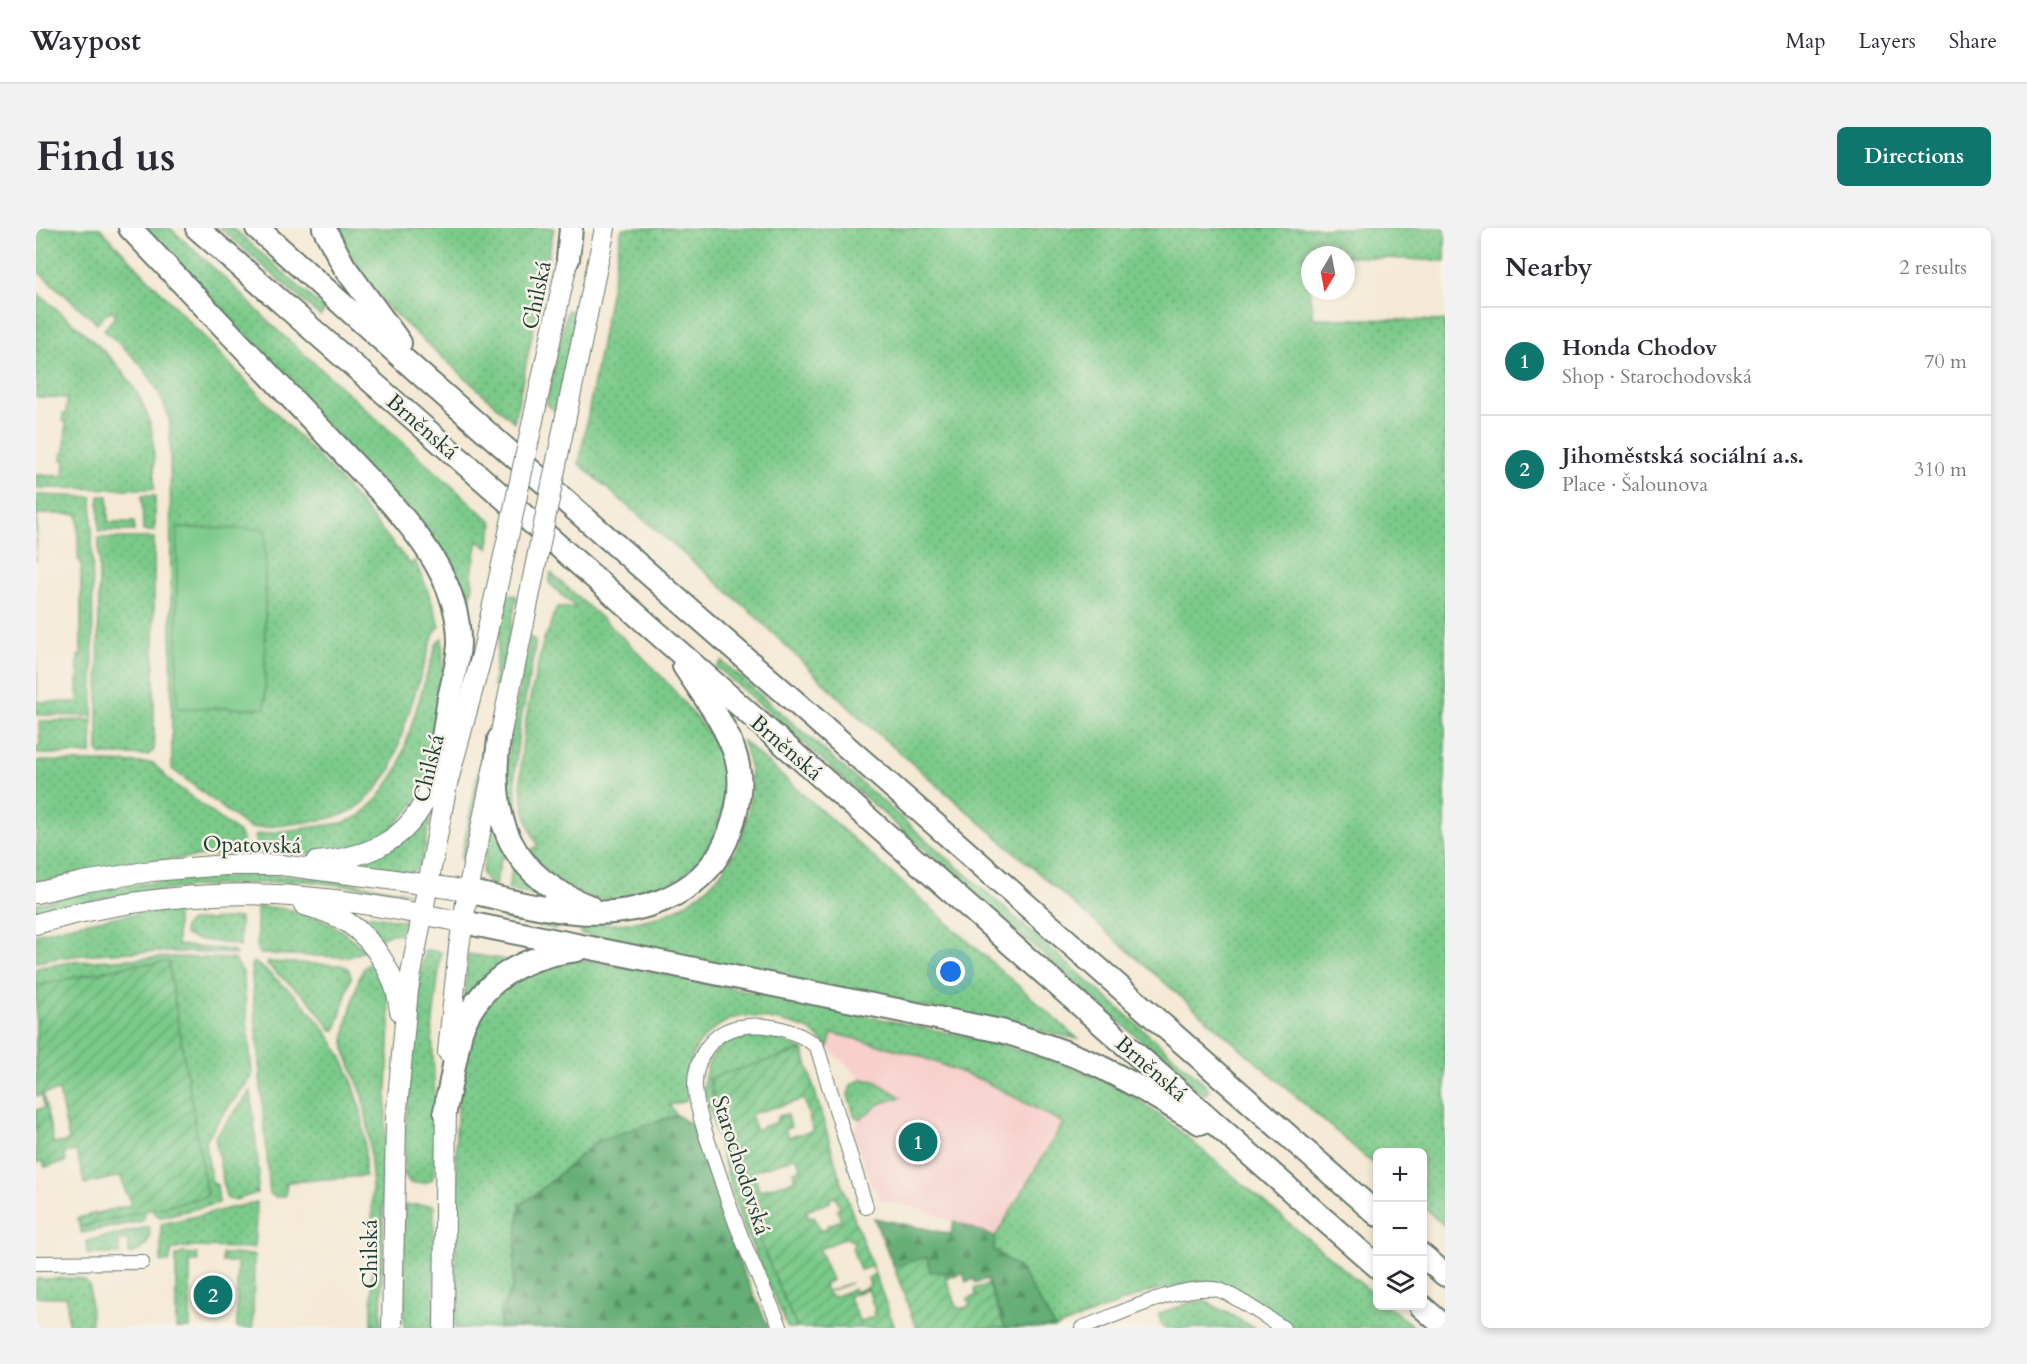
<!DOCTYPE html>
<meta charset="utf-8">
<style>
:root{--surface:#fff;--page:#f2f2f3;--text:#2b2b33;--muted:#7c7c81;--line:#e1e1e2;--accent:#0f766e}
body{margin:0;font-family:Cardo,serif;background:var(--page);color:var(--text)}
.controls{position:absolute;right:18px;bottom:18px;display:grid;overflow:hidden;border-radius:9px;box-shadow:0 3px 9px #0003}
.controls button{width:54px;height:54px;display:grid;place-items:center;padding:0;border:0;border-bottom:2px solid var(--line);background:var(--surface);color:var(--text);font:30px sans-serif}
.compass{position:absolute;left:1265px;top:18px;width:54px;height:54px;border-radius:50%;background:var(--surface);box-shadow:0 3px 9px #0003;rotate:190deg}
.you{position:absolute;left:915px;top:744px;width:21px;height:21px;margin:-15px;border:4px solid #fff;border-radius:50%;background:#1a73e8;box-shadow:0 0 0 9px #1a73e833}
.badge{display:grid;place-items:center;width:39px;height:39px;border-radius:50%;background:var(--accent);color:#fff;font-size:20px;font-weight:700}
.pin{position:absolute;translate:-50% -50%;border:3px solid #fff;box-shadow:0 2px 6px #0006}
.list{margin:0;padding:0;list-style:none}
h2{display:flex;justify-content:space-between;align-items:center;height:78px;margin:0;padding:0 24px;font-size:26px}
h2 small{font-size:20px;font-weight:400;color:var(--muted)}
.list li{display:grid;grid-template-columns:39px 1fr auto;gap:18px;align-items:center;box-sizing:border-box;height:108px;padding:0 24px;border-top:2px solid var(--line)}
.list b{display:block;font-size:22px;white-space:nowrap}
.list p{margin:0;font-size:20px;white-space:nowrap;color:var(--muted)}
.list em{font-size:20px;font-style:normal;color:var(--muted)}
.icon{flex:none;width:33px;height:33px;fill:none;stroke:currentColor;stroke-width:2;stroke-linecap:round;stroke-linejoin:round}
.map{position:relative;flex:none;width:1409px;height:1100px;overflow:hidden;border-radius:9px}
header{display:flex;align-items:center;gap:36px;box-sizing:border-box;height:84px;padding:0 30px;background:var(--surface);border-bottom:2px solid var(--line)}
header strong{font-size:28px}
nav{display:flex;gap:33px;margin-inline-start:auto;font-size:21px}
.intro{display:flex;align-items:center;justify-content:space-between;box-sizing:border-box;height:144px;padding:0 36px}
h1{margin:0;font-size:42px}
.button{padding:15px 27px;border-radius:9px;background:var(--accent);color:#fff;font-size:21px;font-weight:700}
main{display:flex;gap:36px;padding:0 36px}
aside{flex:1;background:var(--surface);border-radius:9px;box-shadow:0 3px 9px #0003}
.map>svg:first-child{display:block}
.built{fill:#f7d0cc}
.grass{fill:url(#grass-dots);stroke:#4e845f;stroke-width:1.5}
.forest{fill:url(#forest-firs);stroke:#427655;stroke-width:1.5}
.garden{fill:url(#garden-furrows);stroke:#4e845f;stroke-width:1.5;fill-rule:evenodd}
.pitch{fill:#7cca8a;stroke:#4e845f;stroke-width:1.5}
.lines{fill:none;stroke-linecap:round;stroke-linejoin:round}
.minor-casing{stroke:#6a796c;stroke-width:16}
.secondary-casing{stroke:#6a796c;stroke-width:22}
.trunk-casing{stroke:#6a796c;stroke-width:26}
.minor{stroke:#fff;stroke-width:14}
.secondary{stroke:#fff;stroke-width:20}
.trunk{stroke:#fff;stroke-width:22}
.secondary-bridge-casing{stroke:#6a796c;stroke-width:22;stroke-linecap:butt}
.secondary-bridge{stroke:#fff;stroke-width:20}
.labels{text-anchor:middle;stroke-width:5;stroke-linejoin:round;paint-order:stroke}
.street-label{font-size:22px;fill:#1f3d34;stroke:#f7f3e8}
</style>
<header>
<strong>Waypost</strong>
<nav><a>Map</a><a>Layers</a><a>Share</a></nav>
</header>
<div class="intro"><h1>Find us</h1><a class="button">Directions</a></div>
<main>
<div class="map">
<svg width="1409" height="1100" viewBox="0 0 1409 1100">
<defs>
<pattern id="grass-dots" width="8" height="8" patternUnits="userSpaceOnUse" patternTransform="scale(1.5)"><rect width="8" height="8" fill="#7cca8a"/><path d="M2 2h.1M6 6h.1" fill="none" stroke="#65a572" stroke-width="1.8" stroke-linecap="round"/></pattern>
<pattern id="forest-firs" width="22" height="20" patternUnits="userSpaceOnUse" patternTransform="scale(1.5)"><rect width="22" height="20" fill="#65ae76"/><path d="M5 1l3.5 6h-7zM16 11l3.5 6h-7z" fill="#538f62"/></pattern>
<pattern id="garden-furrows" width="10" height="10" patternUnits="userSpaceOnUse" patternTransform="scale(1.5)"><rect width="10" height="10" fill="#7cca8a"/><path d="M-1 1l2-2M0 10L10 0M9 11l2-2" fill="none" stroke="#65a572"/></pattern>
</defs>
<rect width="100%" height="100%" fill="#f7f3e8"/>
<filter id="ink" filterUnits="userSpaceOnUse"><feTurbulence type="fractalNoise" baseFrequency=".0167" numOctaves="2"/><feDisplacementMap in="SourceGraphic" scale="12" xChannelSelector="R" yChannelSelector="G"/><feConvolveMatrix kernelMatrix="1 2 1 2 8 2 1 2 1" color-interpolation-filters="sRGB"/></filter>
<filter id="wash" filterUnits="userSpaceOnUse"><feTurbulence type="fractalNoise" baseFrequency=".008" numOctaves="4" result="noise"/><feDisplacementMap in="SourceGraphic" scale="24" xChannelSelector="R" yChannelSelector="G"/><feGaussianBlur stdDeviation="1.35" result="paint"/><feColorMatrix in="noise" values="0 0 0 0 0 0 0 0 0 0 0 0 0 0 0 0 0 1.4 0 .05"/><feComposite in="paint" operator="in"/></filter>
<g filter="url(#wash)">
<rect width="100%" height="100%" fill="#f4e9d4"/>
<path class="built" d="M 796,804 L 878,826 L 950,854 L 1027,895 L 959,1009 L 884,981 L 845,973 L 840,960 L 837,961 L 816,902 L 834,877 L 839,853 L 826,851 L 792,820 Z"/>
<path class="grass" d="M 0,0 L 64,0 L 304,252 L 374,336 L 379,333 L 392,363 L 404,398 L 398,405 L 355,541 C 322,589 310,589 255,596 C 242,597 227,601 213,600 L 136,541 L 134,193 C 120,149 102,131 68,102 L 80,87 L 75,82 L 61,95 L 0,42 Z
M 104,0 L 134,0 L 193,54 L 239,100 L 457,295 L 452,320 L 442,313 L 435,348 L 437,356 L 432,383 L 425,385 L 421,367 Z
M 184,0 L 197,0 L 289,82 L 284,88 Z
M 297,0 L 518,0 L 478,194 L 353,81 L 337,63 Z
M 586,0 L 1409,0 L 1409,33 L 1268,26 L 1277,90 L 1409,93 L 1409,998 L 1387,979 L 1386,924 L 1342,924 L 1341,939 L 825,491 L 714,383 L 543,236 Z
M 0,64 C 44,102 105,143 116,205 C 119,223 118,243 118,261 L 0,260 L 0,247 L 28,248 L 29,232 L 26,232 L 26,225 L 29,224 L 30,193 L 27,193 L 27,186 L 30,186 L 31,170 L 0,169 Z
M 531,82 L 541,85 L 520,184 L 510,176 Z
M 0,267 L 56,269 L 57,488 L 0,487 L 0,427 L 1,474 L 42,474 L 42,428 L 45,427 L 45,333 L 42,332 L 42,286 L 1,286 L 0,333 Z
M 63,268 L 72,268 L 72,294 L 98,294 L 98,303 L 63,303 Z
M 106,268 L 119,268 L 119,303 L 107,303 Z
M 63,310 L 118,310 L 118,522 L 112,527 L 65,527 L 62,523 Z
M 515,345 C 565,390 616,432 657,486 C 666,498 678,512 685,527 C 692,545 690,563 686,581 C 681,601 674,622 659,637 C 633,664 591,678 554,669 C 529,663 510,642 491,626 L 502,617 C 467,556 494,474 508,410 C 517,401 513,388 522,379 L 540,380 L 513,355 Z
M 471,366 L 481,368 L 462,460 L 457,459 L 465,393 Z
M 494,409 L 499,413 L 499,420 L 483,502 L 479,544 L 480,571 L 488,606 L 487,614 C 451,577 485,456 494,409 Z
M 406,410 L 408,463 L 403,494 L 388,559 L 374,581 L 356,600 L 342,610 L 293,626 L 220,625 L 219,607 L 306,595 L 324,588 L 343,569 L 362,541 L 401,414 Z
M 686,433 L 1169,856 L 1173,862 L 1168,868 L 681,439 Z
M 56,492 L 55,526 L 0,526 L 0,518 L 4,518 L 3,493 Z
M 450,505 L 453,507 L 429,625 L 427,630 L 425,631 Z
M 706,512 L 1042,811 L 545,706 L 546,694 C 626,705 695,666 712,585 C 717,559 716,537 706,512 Z
M 0,533 L 117,535 L 133,552 L 203,605 L 206,610 L 207,625 C 135,630 69,638 0,656 Z
M 392,585 L 395,588 L 386,632 L 382,641 L 372,645 L 328,638 L 329,634 Z
M 456,596 L 471,626 L 465,631 L 459,659 L 451,655 L 446,645 Z
M 479,637 L 506,665 L 505,668 L 472,662 L 476,642 Z
M 217,647 L 285,649 L 374,665 L 269,653 L 165,658 L 74,669 L 0,686 L 0,676 C 71,657 143,650 217,647 Z
M 221,679 C 266,679 296,690 328,722 L 321,726 L 309,729 L 224,726 L 221,721 Z
M 469,681 L 524,694 L 523,699 L 520,701 L 467,691 Z
M 141,682 L 141,717 L 196,722 L 200,726 C 134,723 65,721 0,734 L 0,706 C 47,693 93,685 141,682 Z
M 318,685 L 370,693 L 373,697 L 372,705 L 353,706 L 341,712 L 316,687 Z
M 204,690 L 204,719 L 198,716 L 158,711 L 148,706 L 148,699 L 154,693 Z
M 389,722 L 405,724 L 396,802 L 399,871 L 398,945 L 396,951 L 390,955 L 374,955 L 368,946 C 370,871 376,796 389,722 Z
M 432,726 L 466,731 L 471,733 L 428,773 Z
M 135,729 L 198,731 L 207,744 L 216,848 L 182,893 L 169,914 L 176,954 L 181,957 L 183,975 L 125,989 L 119,986 L 116,981 L 171,968 L 117,736 L 101,736 L 0,758 L 0,740 L 35,734 Z
M 532,732 L 553,733 L 596,740 L 953,813 L 1040,841 L 1081,857 L 1133,894 L 1341,1069 L 1342,1078 L 1352,1078 L 1379,1100 L 1261,1100 L 1188,1057 L 1167,1053 L 1115,1063 L 1019,1100 L 985,1042 L 958,1022 L 959,1009 L 1027,895 L 950,854 L 878,826 L 796,805 L 792,820 C 787,815 781,807 775,803 C 763,796 716,786 703,789 C 686,792 663,810 657,826 C 652,841 654,858 650,873 L 633,877 L 641,887 L 563,912 L 501,965 L 484,977 L 476,1060 L 464,1085 L 464,1100 L 419,1100 L 420,903 L 426,829 L 432,808 L 458,766 L 486,746 Z
M 336,733 L 351,765 L 354,793 L 348,928 L 345,1100 L 336,1100 L 336,948 L 332,899 L 327,868 L 310,826 L 308,814 L 311,795 L 323,750 L 328,740 Z
M 217,734 C 225,738 232,745 239,750 C 277,780 306,819 320,865 C 329,891 329,921 329,948 L 251,954 L 249,968 L 240,969 L 234,966 L 215,738 Z
M 232,734 L 305,737 L 312,740 L 315,749 L 300,802 L 296,802 L 273,772 L 231,737 Z
M 716,807 L 745,812 L 767,822 L 673,851 L 684,895 L 712,986 L 761,1100 L 752,1100 L 703,988 L 668,862 C 668,829 684,812 716,807 Z
M 826,851 L 839,853 L 865,869 L 844,876 L 824,891 L 819,889 L 812,867 L 815,857 Z
M 215,863 L 223,946 L 221,965 L 199,972 L 192,971 L 190,969 L 179,909 Z
M 221,974 L 218,1020 L 148,1019 L 136,1022 L 133,1034 L 125,1034 L 125,996 Z
M 369,977 L 396,977 L 398,979 L 398,1100 L 368,1100 L 368,979 Z
M 108,983 L 109,987 L 106,993 L 45,1005 L 44,999 Z
M 113,999 C 116,1014 107,1023 93,1026 L 93,1012 L 82,1012 L 84,1026 L 51,1026 L 51,1014 L 54,1012 Z
M 147,1025 L 161,1026 L 162,1034 L 154,1034 L 154,1100 L 140,1100 L 140,1028 Z
M 186,1026 L 218,1027 L 217,1100 L 201,1100 L 201,1034 L 186,1034 Z
M 42,1050 L 49,1053 L 54,1058 L 55,1100 L 32,1100 L 31,1069 L 0,1069 L 0,1051 Z
M 1169,1073 L 1219,1100 L 1127,1100 L 1122,1086 L 1156,1074 Z"/>
<path class="forest" d="M 641,887 L 659,899 L 703,1034 L 733,1100 L 464,1100 L 464,1085 L 476,1060 L 484,977 L 501,965 L 563,912 Z
M 838,990 L 915,1006 L 918,993 L 959,1009 L 958,1022 L 985,1042 L 1019,1100 L 969,1100 L 951,1051 L 939,1055 L 938,1051 L 930,1054 L 927,1045 L 910,1050 L 908,1044 L 894,1044 L 891,1029 L 858,1039 Z"/>
<path class="garden" d="M 132,733 L 171,968 L 44,999 L 41,990 L 95,977 L 92,966 L 90,966 L 85,948 L 49,956 L 40,923 L 28,925 L 30,934 L 9,939 L 7,933 L 0,935 L 0,882 L 8,880 L 6,867 L 0,868 L 0,758 L 101,736 L 117,736 ZM 23,863 L 33,913 L 18,916 L 7,866 Z
M 767,822 L 806,957 L 859,1100 L 761,1100 L 712,986 L 684,895 L 673,850 ZM 768,871 L 777,903 L 752,909 L 749,901 L 755,899 L 751,886 L 743,888 L 739,895 L 726,899 L 724,901 L 719,901 L 715,886 ZM 755,929 L 761,930 L 765,941 L 757,944 L 759,952 L 723,963 L 717,943 L 753,932 ZM 800,969 L 804,979 L 801,981 L 805,992 L 791,998 L 792,1000 L 784,1003 L 778,988 L 773,990 L 770,983 L 794,974 L 794,970 ZM 812,1009 L 813,1012 L 817,1012 L 818,1018 L 816,1020 L 824,1042 L 836,1038 L 839,1046 L 832,1050 L 834,1058 L 819,1064 L 818,1061 L 797,1069 L 790,1064 L 815,1055 L 790,1064 L 788,1056 L 796,1052 L 783,1021 ZM 832,1061 L 839,1083 L 837,1084 L 839,1088 L 824,1094 L 812,1068 Z
M 891,1029 L 894,1044 L 908,1044 L 922,1081 L 934,1078 L 932,1071 L 940,1068 L 938,1061 L 952,1056 L 969,1100 L 880,1100 L 858,1039 Z"/>
<path class="pitch" d="M 141,300 L 229,301 L 229,480 L 141,480 Z"/>
</g>
<g filter="url(#ink)">
<g class="lines">
<g class="minor-casing">
<path id="minor" d="M 0,1035 L 106,1034
M 745,1100 C 731,1068 716,1036 703,1003 C 694,981 687,957 679,934 C 671,909 661,885 659,859 C 658,831 676,803 704,799 C 730,794 762,802 781,819 L 830,979
M 1046,1100 C 1082,1087 1147,1054 1183,1062 C 1197,1066 1233,1091 1247,1100"/>
</g>
<g class="secondary-casing">
<path id="secondary" d="M 502,169 L 535,17
M 529,193 L 569,0
M 280,634 C 328,630 370,615 391,568 C 399,551 403,533 410,515
M 0,665 L 47,654 L 116,643 L 190,637 L 245,637 L 352,651 L 432,663
M 268,677 C 282,681 298,686 311,694 C 340,713 361,750 364,783
M 0,696 C 80,672 185,661 268,669 C 321,673 374,684 427,694
M 412,824 L 423,719 L 432,663 L 489,389
M 356,1100 L 360,892 L 372,762 L 411,556 L 446,427 L 469,323
M 408,1100 L 410,869"/>
</g>
<g class="trunk-casing">
<path id="trunk" d="M 94,0 L 354,274 C 389,314 424,361 423,416 C 422,435 417,452 413,470 C 410,490 407,510 404,530
M 161,0 L 1342,1039
M 221,0 L 391,152 L 884,583 L 1342,987
M 288,0 L 308,38 L 364,115
M 532,31 L 535,0
M 463,511 C 452,592 475,649 555,679
M 432,663 C 467,671 503,681 539,684 C 598,689 664,671 690,613 C 701,588 708,556 700,529 C 690,496 666,466 648,438
M 427,694 L 965,803 C 995,812 1026,822 1056,835 C 1093,852 1128,874 1164,895
M 409,883 L 425,803 C 445,751 488,728 541,722
M 1386,1027 L 1409,1047
M 1385,1078 L 1409,1099"/>
</g>
<use href="#minor" class="minor"/>
<use href="#secondary" class="secondary"/>
<use href="#trunk" class="trunk"/>
<g class="secondary-bridge-casing">
<path id="secondary-bridge" d="M 469,323 L 502,169
M 489,389 L 529,193"/>
</g>
<use href="#secondary-bridge" class="secondary-bridge"/>
</g>
</g>
<g class="labels">
<g class="street-label">
<text transform="translate(500 67) rotate(-78)" y="8">Chilská</text>
<text transform="translate(387 198) rotate(41)" y="8">Brněnská</text>
<text transform="translate(751 519) rotate(41)" y="8">Brněnská</text>
<text transform="translate(392 540) rotate(-76)" y="8">Chilská</text>
<text transform="translate(216 616) rotate(1)" y="8">Opatovská</text>
<text transform="translate(1116 840) rotate(41)" y="8">Brněnská</text>
<text transform="translate(706 937) rotate(72)" y="8">Starochodovská</text>
<text transform="translate(333 1026) rotate(-90)" y="8">Chilská</text>
</g>
</g>
</svg>
<div class="controls">
<button>+</button>
<button>−</button>
<button><svg class="icon" aria-label="layers" viewBox="0 0 24 24"><path d="M12 4l9 5-9 5-9-5zM3 14l9 5 9-5"/></svg></button>
</div>
<svg class="compass" viewBox="-18 -18 36 36"><path d="M0-13l5 13h-10z" fill="#e53935"/><path d="M0 13l5-13h-10z" fill="#7c7c81"/></svg>
<div class="you"></div>
<div class="pin badge" style="left:882px;top:914px">1</div>
<div class="pin badge" style="left:177px;top:1067px">2</div>
</div>
<aside>
<h2>Nearby<small>2 results</small></h2>
<ul class="list">
<li><span class="badge">1</span><div><b>Honda Chodov</b><p>Shop · Starochodovská</p></div><em>70 m</em></li>
<li><span class="badge">2</span><div><b>Jihoměstská sociální a.s.</b><p>Place · Šalounova</p></div><em>310 m</em></li>
</ul>
</aside>
</main>
